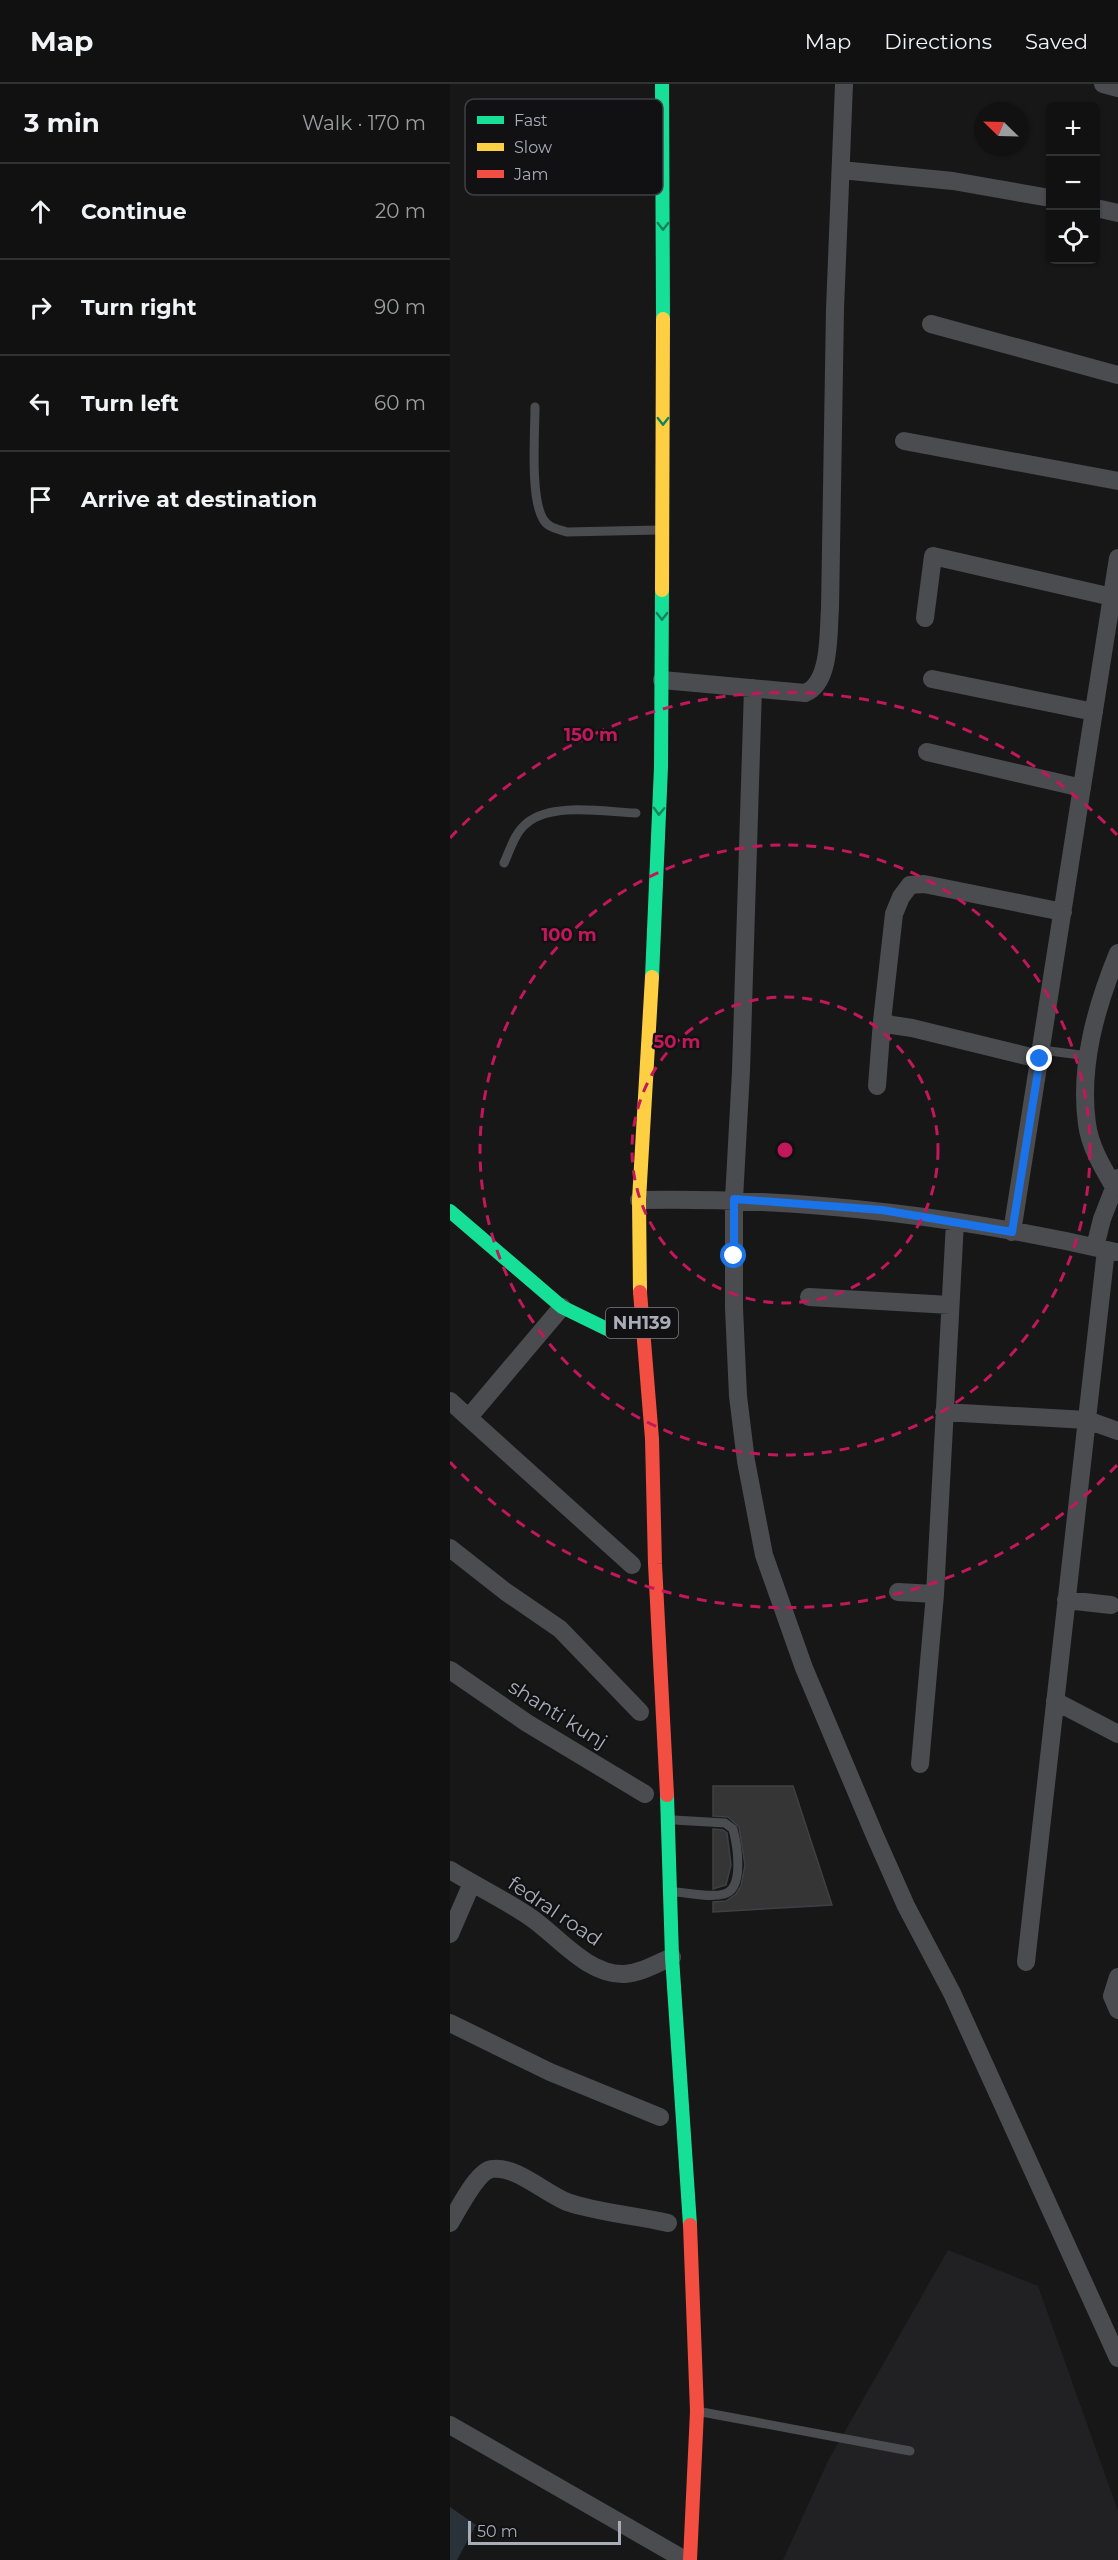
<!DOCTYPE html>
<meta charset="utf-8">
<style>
:root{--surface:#111;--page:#1a1a1a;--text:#f1f3f6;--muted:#9c9d9f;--line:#303131}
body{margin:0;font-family:Montserrat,sans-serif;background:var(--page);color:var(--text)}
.controls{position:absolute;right:18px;top:18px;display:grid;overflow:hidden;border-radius:9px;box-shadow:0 2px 4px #0004}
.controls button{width:54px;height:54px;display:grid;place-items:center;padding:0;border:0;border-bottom:2px solid var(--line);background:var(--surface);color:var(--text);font:30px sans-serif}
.compass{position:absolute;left:524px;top:18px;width:54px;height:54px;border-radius:50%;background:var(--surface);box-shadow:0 2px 4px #0004;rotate:293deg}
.scale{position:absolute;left:18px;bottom:15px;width:153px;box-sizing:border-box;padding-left:6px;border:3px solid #a8adb8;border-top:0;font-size:16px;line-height:21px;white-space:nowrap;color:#a8adb8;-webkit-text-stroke:4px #111113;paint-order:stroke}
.stop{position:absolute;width:18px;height:18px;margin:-14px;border:4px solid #1a73e8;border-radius:50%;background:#fff}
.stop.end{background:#1a73e8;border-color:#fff;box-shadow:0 2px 6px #0008}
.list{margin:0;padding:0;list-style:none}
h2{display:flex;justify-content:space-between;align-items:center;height:78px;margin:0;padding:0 24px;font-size:26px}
h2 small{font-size:20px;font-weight:400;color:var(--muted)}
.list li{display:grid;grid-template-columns:39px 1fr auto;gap:18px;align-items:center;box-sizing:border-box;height:96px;padding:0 24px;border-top:2px solid var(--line)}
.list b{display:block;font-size:22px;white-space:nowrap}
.list em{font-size:20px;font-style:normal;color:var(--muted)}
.icon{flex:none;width:33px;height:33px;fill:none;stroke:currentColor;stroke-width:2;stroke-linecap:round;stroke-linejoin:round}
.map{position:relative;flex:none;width:668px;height:2476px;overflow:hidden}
header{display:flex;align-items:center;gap:36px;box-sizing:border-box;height:84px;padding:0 30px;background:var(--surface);border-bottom:2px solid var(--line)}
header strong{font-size:28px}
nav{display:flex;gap:33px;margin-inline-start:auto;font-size:21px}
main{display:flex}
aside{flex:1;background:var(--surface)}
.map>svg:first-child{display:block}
.built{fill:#212123}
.water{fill:#2a3239}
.building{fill:#353536;stroke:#3f4043;stroke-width:1.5}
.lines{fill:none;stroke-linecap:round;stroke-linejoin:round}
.lane{stroke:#4b4c50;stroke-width:9}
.street{stroke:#4b4c50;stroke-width:18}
.fast{stroke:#16e098;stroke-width:14}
.slow{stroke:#ffcf43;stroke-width:14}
.jam{stroke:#f24e42;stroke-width:14}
.oneway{stroke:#14835c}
.route{stroke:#1a73e8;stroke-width:8}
.ring{fill:none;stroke:#c2185b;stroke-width:3;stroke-dasharray:10 8}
.labels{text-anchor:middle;stroke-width:4.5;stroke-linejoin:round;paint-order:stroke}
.shield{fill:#111113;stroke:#7b7e86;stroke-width:1.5}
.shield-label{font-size:18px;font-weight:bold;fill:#a8adb8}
.street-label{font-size:20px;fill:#a8adb8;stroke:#111113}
.key{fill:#111113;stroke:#3e4045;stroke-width:1.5}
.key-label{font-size:16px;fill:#a8adb8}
.centre{fill:#c2185b;stroke:#111113;stroke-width:3}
.ring-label{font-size:18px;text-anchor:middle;font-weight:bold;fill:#c2185b;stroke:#111113;stroke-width:4.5;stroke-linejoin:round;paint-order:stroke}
</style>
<header>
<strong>Map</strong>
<nav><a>Map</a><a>Directions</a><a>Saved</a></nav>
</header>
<main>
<aside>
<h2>3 min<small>Walk · 170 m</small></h2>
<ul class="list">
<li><svg class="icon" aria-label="ahead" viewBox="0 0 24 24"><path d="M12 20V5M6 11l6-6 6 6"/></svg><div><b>Continue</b></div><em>20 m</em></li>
<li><svg class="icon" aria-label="right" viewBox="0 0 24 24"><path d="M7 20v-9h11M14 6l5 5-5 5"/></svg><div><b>Turn right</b></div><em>90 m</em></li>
<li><svg class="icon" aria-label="left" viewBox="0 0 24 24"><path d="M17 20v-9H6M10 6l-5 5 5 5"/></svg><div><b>Turn left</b></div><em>60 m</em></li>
<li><svg class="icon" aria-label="arrive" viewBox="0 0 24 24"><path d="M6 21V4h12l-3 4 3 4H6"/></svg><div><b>Arrive at destination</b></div></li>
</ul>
</aside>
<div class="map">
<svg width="668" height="2476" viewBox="0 0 668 2476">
<rect width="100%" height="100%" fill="#171717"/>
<path class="built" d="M 498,2166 L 588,2202 L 668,2427 L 668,2476 L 333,2476 L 378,2377 Z"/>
<path class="water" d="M 0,2423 L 26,2441 L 7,2476 L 0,2476 Z"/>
<path class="building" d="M 263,1702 L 343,1702 L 382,1821 L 263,1828 L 263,1818 L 276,1817 L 286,1810 L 291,1802 L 295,1781 L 289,1743 L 278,1733 L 263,1732 Z
M 263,1745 L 273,1746 L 277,1749 L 281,1781 L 276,1801 L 263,1805 Z"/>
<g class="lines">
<path class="lane" d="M 85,323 C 85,350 80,413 93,435 C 98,444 108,445 117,448 L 208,446
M 54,779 C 60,766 65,748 77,739 C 102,718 155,728 186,729
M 592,966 L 638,972
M 224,1736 L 275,1739 L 283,1745 C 287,1760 295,1805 274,1810 C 260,1814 240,1809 226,1808
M 252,2328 L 460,2367"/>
<path class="street" d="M 653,0 L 668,4
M 391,86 L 503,97 L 600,114
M 646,124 L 668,129
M 481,240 L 668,291
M 454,357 L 668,397
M 475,534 L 483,472 L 662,513
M 482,595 L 644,628
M 212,596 L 355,609 C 381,599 378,549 380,525 L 385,225 L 394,0
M 303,604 L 291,987 L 284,1115 L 284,1224 L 288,1312 L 296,1377 L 314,1471 L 354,1584 L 425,1752 L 456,1822 L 502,1909 L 668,2274
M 477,668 L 632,704
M 589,975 L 462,944 L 442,941 L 432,937 L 444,830 L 451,813 L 460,801 L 474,800 L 613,828
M 427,1002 L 432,937
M 664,1103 C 653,1084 640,1063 637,1040 C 629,982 646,923 668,869
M 189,1116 C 350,1113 509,1132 666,1168
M 562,1148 L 668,474
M 645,1163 L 652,1135 L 668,1094
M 359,1213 L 500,1221
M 0,1317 L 182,1481
M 494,1328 L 637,1336 L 668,1347
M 19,1333 L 112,1223
M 0,1464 L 56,1508 L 110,1545 L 190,1628
M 448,1508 L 485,1510
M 616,1516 L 661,1521
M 0,1586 L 77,1639 L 195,1710
M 605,1617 L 668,1650
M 470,1680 L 485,1510 L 505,1138
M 0,1786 C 26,1802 55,1816 80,1833 C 108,1852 137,1891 174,1890 C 191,1889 206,1880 222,1873
M 0,1850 L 22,1799
M 576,1878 L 656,1166
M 668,1893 L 662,1912 L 668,1926
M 0,1939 L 100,1988 L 210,2033
M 0,2139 C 8,2126 27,2087 42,2085 C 65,2081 96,2110 117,2118 C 149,2129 185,2131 218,2139
M 0,2341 L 235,2476"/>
<path class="fast" d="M 212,0 L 213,235
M 202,893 L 211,683 L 212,506
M 0,1127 L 112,1223 L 157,1245 L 170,1246 L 192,1240
M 217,1711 L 222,1873 L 240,2141"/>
<path class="slow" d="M 212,506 L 213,235
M 190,1208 L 189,1116 L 202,893"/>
<path class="jam" d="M 190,1208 L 202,1355 L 205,1480 L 217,1711
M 240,2476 L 247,2327 L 240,2141"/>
</g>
<defs><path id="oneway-chevron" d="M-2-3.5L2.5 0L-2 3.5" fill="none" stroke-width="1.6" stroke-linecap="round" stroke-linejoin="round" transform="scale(1.5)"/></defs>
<g class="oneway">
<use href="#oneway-chevron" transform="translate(213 142) rotate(90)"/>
<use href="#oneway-chevron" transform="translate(213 337) rotate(90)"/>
<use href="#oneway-chevron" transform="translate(212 532) rotate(90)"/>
<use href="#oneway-chevron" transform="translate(209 727) rotate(92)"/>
</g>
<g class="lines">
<path class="route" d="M 284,1172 L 284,1115 L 432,1126 L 562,1148 L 590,975"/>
</g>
<g class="ring">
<circle cx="335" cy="1066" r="153"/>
<circle cx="335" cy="1066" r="305"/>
<path d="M667 1381A458 458 0 0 1 0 1378M0 754A458 458 0 0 1 667 751"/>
</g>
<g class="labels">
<rect class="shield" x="156" y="1224" width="72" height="30" rx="4.5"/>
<g class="shield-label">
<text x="192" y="1245">NH139</text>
</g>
<g class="street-label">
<text transform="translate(108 1630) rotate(32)" y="7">shanti kunj</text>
<text transform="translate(105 1827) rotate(34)" y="7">fedral road</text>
</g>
</g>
<rect x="15" y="15" width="198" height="96" rx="9" class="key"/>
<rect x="27" y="32" width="27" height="8" fill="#16e098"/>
<rect x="27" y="59" width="27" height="8" fill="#ffcf43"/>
<rect x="27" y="86" width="27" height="8" fill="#f24e42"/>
<g class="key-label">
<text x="64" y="42">Fast</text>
<text x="64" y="69">Slow</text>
<text x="64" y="96">Jam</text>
</g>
<circle cx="335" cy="1066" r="9" class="centre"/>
<g class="ring-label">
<text x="141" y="657">150 m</text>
<text x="119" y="857">100 m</text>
<text x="227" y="964">50 m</text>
</g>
</svg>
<div class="controls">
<button>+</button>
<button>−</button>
<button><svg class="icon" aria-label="locate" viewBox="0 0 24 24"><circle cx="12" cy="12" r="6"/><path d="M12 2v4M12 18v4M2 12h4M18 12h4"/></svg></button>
</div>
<svg class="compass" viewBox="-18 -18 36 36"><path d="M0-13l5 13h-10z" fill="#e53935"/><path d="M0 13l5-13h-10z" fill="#9c9d9f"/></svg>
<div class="scale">50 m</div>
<div class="stop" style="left:284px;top:1172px"></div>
<div class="stop end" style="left:590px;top:975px"></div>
</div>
</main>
